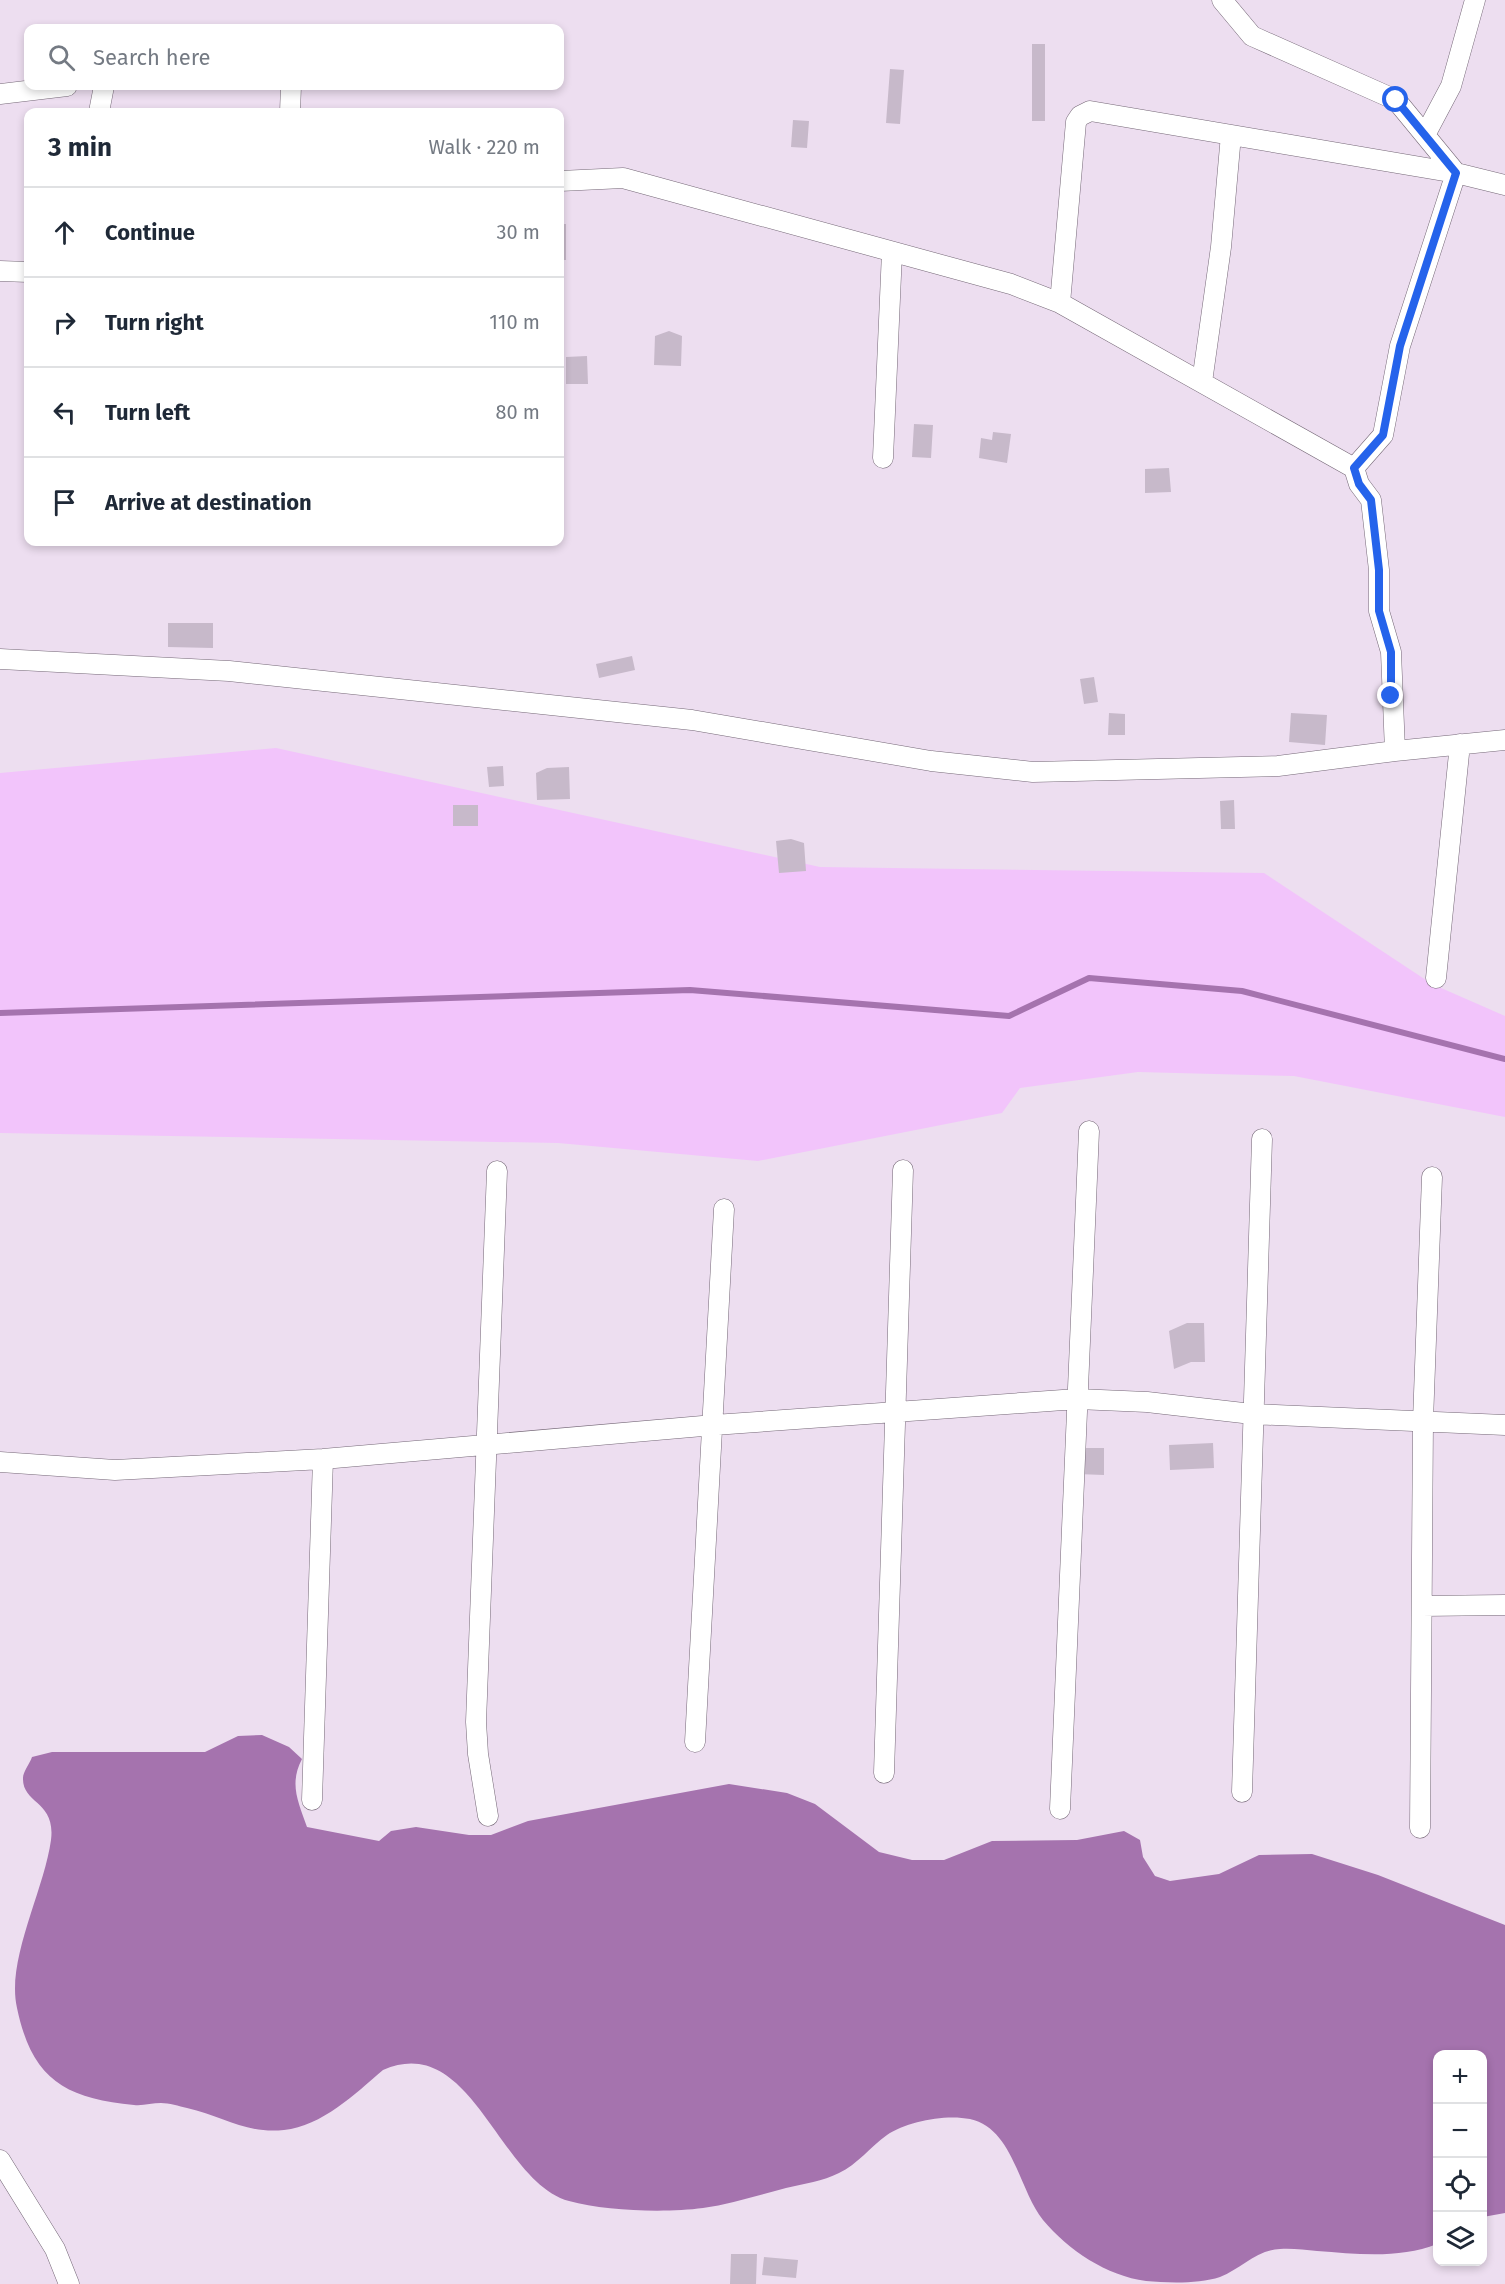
<!DOCTYPE html>
<meta charset="utf-8">
<style>
:root{--surface:#fff;--page:#f6f6f7;--text:#1f2937;--muted:#747a83;--line:#e0e1e3}
body{margin:0;font-family:"Fira Sans",sans-serif;background:var(--page);color:var(--text)}
.controls{position:absolute;right:18px;bottom:18px;display:grid;overflow:hidden;border-radius:12px;box-shadow:0 3px 9px #0003}
.controls button{width:54px;height:54px;display:grid;place-items:center;padding:0;border:0;border-bottom:2px solid var(--line);background:var(--surface);color:var(--text);font:30px sans-serif}
.stop{position:absolute;width:18px;height:18px;margin:-14px;border:4px solid #2563eb;border-radius:50%;background:#fff}
.stop.end{background:#2563eb;border-color:#fff;box-shadow:0 2px 6px #0008}
.list{margin:0;padding:0;list-style:none}
h2{display:flex;justify-content:space-between;align-items:center;height:78px;margin:0;padding:0 24px;font-size:26px}
h2 small{font-size:20px;font-weight:400;color:var(--muted)}
.list li{display:grid;grid-template-columns:39px 1fr auto;gap:18px;align-items:center;box-sizing:border-box;height:90px;padding:0 24px;border-top:2px solid var(--line)}
.list b{display:block;font-size:22px;white-space:nowrap}
.list em{font-size:20px;font-style:normal;color:var(--muted)}
.icon{flex:none;width:33px;height:33px;fill:none;stroke:currentColor;stroke-width:2;stroke-linecap:round;stroke-linejoin:round}
.map{position:relative;flex:none;width:1505px;height:2284px;overflow:hidden}
.search{position:absolute;background:var(--surface);box-shadow:0 3px 9px #0003;left:24px;top:24px;width:540px;height:66px;display:flex;align-items:center;gap:15px;box-sizing:border-box;padding:0 21px;border-radius:12px;color:var(--muted);font-size:22px}
.panel{position:absolute;background:var(--surface);box-shadow:0 3px 9px #0003;left:24px;top:108px;width:540px;height:438px;border-radius:12px}
.map>svg:first-child{display:block}
.green{fill:#f2c4fb}
.water{fill:#a573ae}
.lines{fill:none;stroke-linecap:round;stroke-linejoin:round}
.stream{stroke:#a573ae;stroke-width:6}
.building{fill:#c7b9ca}
.street-casing{stroke:#756877;stroke-width:21}
.street{stroke:#fff;stroke-width:20}
.route{stroke:#2563eb;stroke-width:8}
</style>
<div class="map">
<svg width="1505" height="2284" viewBox="0 0 1505 2284">
<rect width="100%" height="100%" fill="#eddef0"/>
<path class="green" d="M 276,748 L 820,867 L 1264,873 L 1432,984 L 1505,1016 L 1505,1117 L 1294,1076 L 1138,1072 L 1020,1088 L 1002,1113 L 758,1161 L 558,1143 L 0,1133 L 0,773 Z"/>
<path class="water" d="M 262,1735 L 289,1747 L 302,1759 C 289,1784 298,1801 307,1827 L 379,1841 L 391,1831 L 416,1827 L 469,1835 L 491,1835 L 528,1821 L 729,1784 L 787,1793 L 815,1804 L 879,1852 L 912,1860 L 944,1860 L 992,1841 L 1077,1840 L 1124,1831 L 1140,1840 L 1143,1857 L 1155,1876 L 1170,1881 L 1219,1874 L 1259,1855 L 1312,1854 L 1378,1875 L 1505,1925 L 1505,2213 L 1483,2217 L 1482,2054 L 1438,2054 L 1437,2244 C 1400,2259 1357,2254 1317,2251 C 1305,2250 1292,2248 1280,2249 C 1256,2250 1241,2269 1220,2277 C 1199,2284 1168,2283 1146,2281 C 1107,2276 1068,2250 1043,2220 C 1019,2190 1013,2128 970,2119 C 946,2114 907,2121 887,2135 C 871,2146 857,2165 839,2173 C 823,2181 804,2184 786,2188 C 759,2195 731,2204 703,2208 C 665,2213 605,2211 569,2201 C 498,2181 472,2031 383,2070 C 355,2094 322,2126 284,2130 C 245,2134 223,2116 187,2108 C 179,2106 169,2103 161,2103 C 152,2103 143,2106 134,2105 C 64,2098 32,2079 17,2008 C 6,1960 44,1891 51,1840 C 56,1801 22,1804 23,1778 C 23,1772 30,1763 32,1757 L 52,1752 L 205,1752 L 238,1736 Z"/>
<g class="lines">
<path class="stream" d="M 0,1013 L 690,990 L 1009,1016 L 1089,978 L 1242,991 L 1505,1059"/>
</g>
<path class="building" d="M 1032,44 L 1045,44 L 1045,121 L 1032,121 Z
M 890,69 L 904,70 L 900,124 L 886,123 Z
M 793,120 L 809,121 L 807,148 L 791,147 Z
M 560,224 L 566,224 L 566,260 L 560,260 Z
M 669,331 L 682,336 L 681,366 L 654,365 L 655,336 Z
M 587,356 L 588,384 L 566,384 L 566,357 Z
M 914,424 L 933,425 L 931,458 L 912,457 Z
M 993,432 L 1011,434 L 1007,463 L 979,458 L 981,438 L 992,440 Z
M 1169,468 L 1171,492 L 1145,493 L 1145,469 Z
M 168,623 L 213,623 L 213,648 L 168,647 Z
M 632,656 L 635,670 L 599,678 L 596,664 Z
M 1094,677 L 1098,702 L 1084,704 L 1080,679 Z
M 1109,713 L 1125,714 L 1125,735 L 1108,735 Z
M 1291,713 L 1327,715 L 1325,745 L 1289,742 Z
M 503,766 L 504,786 L 489,787 L 487,767 Z
M 569,767 L 570,799 L 537,800 L 536,773 L 547,768 Z
M 1234,800 L 1235,829 L 1221,829 L 1220,801 Z
M 453,805 L 478,805 L 478,826 L 453,826 Z
M 791,839 L 804,843 L 806,871 L 779,873 L 776,841 Z
M 1187,1323 L 1204,1323 L 1205,1362 L 1191,1362 L 1174,1369 L 1169,1331 Z
M 1213,1443 L 1214,1468 L 1170,1470 L 1169,1445 Z
M 1078,1448 L 1104,1448 L 1104,1475 L 1077,1474 Z
M 731,2254 L 757,2254 L 756,2284 L 730,2284 Z
M 764,2257 L 798,2260 L 796,2278 L 762,2275 Z"/>
<g class="lines">
<g class="street-casing">
<path id="street" d="M 0,94 L 67,86
M 99,112 L 104,86
M 290,112 L 291,86
M 1425,135 L 1451,86 L 1475,0
M 560,181 L 623,178 L 1011,284 L 1060,303 L 1354,468 L 1383,435 L 1400,346 L 1456,173 L 1505,185
M 0,271 L 28,272
M 1060,303 L 1076,122 L 1080,116 L 1090,111 L 1456,173 L 1396,100 L 1252,36 L 1222,0
M 1202,382 L 1221,247 L 1231,135
M 883,458 L 892,252
M 1354,468 L 1359,484 L 1371,500 L 1379,570 L 1379,611 L 1391,652 L 1395,751
M 0,659 L 229,671 L 692,720 L 931,761 L 1033,772 L 1278,766 L 1395,751 L 1505,740
M 1436,978 L 1460,744
M 0,1462 L 115,1470 L 323,1459 L 714,1425 L 1077,1399 L 1147,1402 L 1252,1414 L 1505,1425
M 1422,1606 L 1505,1605
M 695,1742 L 724,1209
M 884,1773 L 903,1170
M 1242,1792 L 1262,1139
M 312,1800 L 323,1459
M 1060,1809 L 1089,1131
M 488,1816 L 478,1754 L 476,1722 L 497,1171
M 1420,1828 L 1423,1421 L 1432,1177
M 0,2160 L 55,2249 L 69,2284"/>
</g>
<use href="#street" class="street"/>
</g>
<g class="lines">
<path class="route" d="M 1391,696 L 1391,652 L 1379,611 L 1379,570 L 1371,500 L 1359,484 L 1354,468 L 1383,435 L 1400,346 L 1456,173 L 1396,100"/>
</g>
</svg>
<div class="controls">
<button>+</button>
<button>−</button>
<button><svg class="icon" aria-label="locate" viewBox="0 0 24 24"><circle cx="12" cy="12" r="6"/><path d="M12 2v4M12 18v4M2 12h4M18 12h4"/></svg></button>
<button><svg class="icon" aria-label="layers" viewBox="0 0 24 24"><path d="M12 4l9 5-9 5-9-5zM3 14l9 5 9-5"/></svg></button>
</div>
<div class="stop" style="left:1396px;top:100px"></div>
<div class="stop end" style="left:1391px;top:696px"></div>
<div class="search"><svg class="icon" aria-label="search" viewBox="0 0 24 24"><circle cx="10" cy="10" r="6"/><path d="M15 15l6 6"/></svg>Search here</div>
<section class="panel">
<h2>3 min<small>Walk · 220 m</small></h2>
<ul class="list">
<li><svg class="icon" aria-label="ahead" viewBox="0 0 24 24"><path d="M12 20V5M6 11l6-6 6 6"/></svg><div><b>Continue</b></div><em>30 m</em></li>
<li><svg class="icon" aria-label="right" viewBox="0 0 24 24"><path d="M7 20v-9h11M14 6l5 5-5 5"/></svg><div><b>Turn right</b></div><em>110 m</em></li>
<li><svg class="icon" aria-label="left" viewBox="0 0 24 24"><path d="M17 20v-9H6M10 6l-5 5 5 5"/></svg><div><b>Turn left</b></div><em>80 m</em></li>
<li><svg class="icon" aria-label="arrive" viewBox="0 0 24 24"><path d="M6 21V4h12l-3 4 3 4H6"/></svg><div><b>Arrive at destination</b></div></li>
</ul>
</section>
</div>
